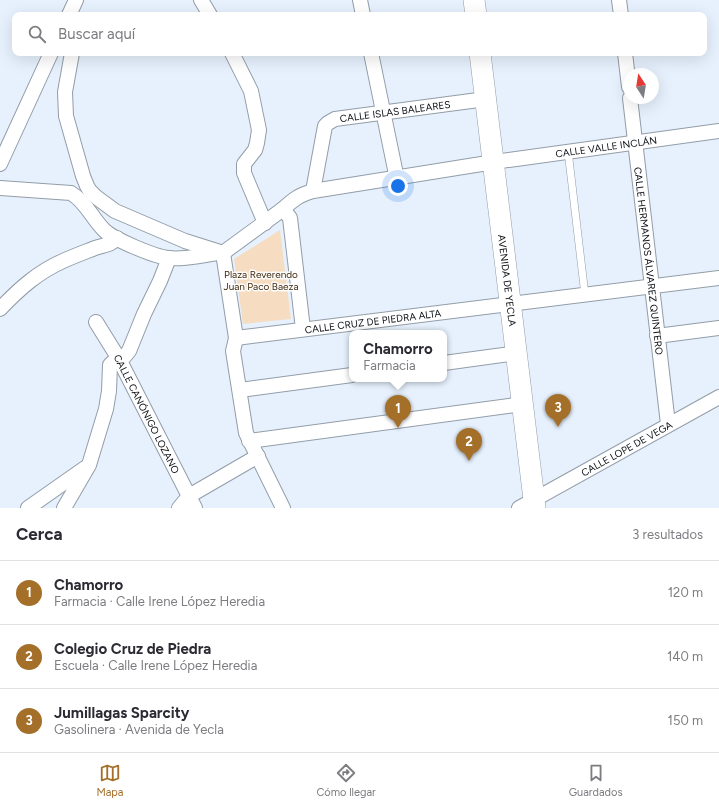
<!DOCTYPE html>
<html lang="es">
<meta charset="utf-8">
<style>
:root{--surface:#fff;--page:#f7f7f7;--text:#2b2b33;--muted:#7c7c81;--line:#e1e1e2;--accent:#a46f28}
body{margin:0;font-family:Figtree,sans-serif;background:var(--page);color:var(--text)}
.compass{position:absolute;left:623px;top:68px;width:36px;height:36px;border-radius:50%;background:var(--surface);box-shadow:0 4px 16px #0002;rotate:348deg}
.you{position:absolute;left:398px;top:186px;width:14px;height:14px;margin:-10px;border:3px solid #fff;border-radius:50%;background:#1a73e8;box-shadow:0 0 0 6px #1a73e833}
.badge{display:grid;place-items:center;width:26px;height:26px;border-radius:50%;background:var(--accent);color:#fff;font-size:13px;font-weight:700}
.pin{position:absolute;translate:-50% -33px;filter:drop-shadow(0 1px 2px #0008)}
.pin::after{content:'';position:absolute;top:21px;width:14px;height:12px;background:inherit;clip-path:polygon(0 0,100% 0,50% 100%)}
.popup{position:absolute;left:349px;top:330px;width:98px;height:52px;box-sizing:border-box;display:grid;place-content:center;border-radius:8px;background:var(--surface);filter:drop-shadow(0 1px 3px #0005);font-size:13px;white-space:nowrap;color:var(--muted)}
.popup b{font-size:15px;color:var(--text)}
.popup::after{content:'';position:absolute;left:50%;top:100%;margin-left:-8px;border:8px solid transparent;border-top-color:var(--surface)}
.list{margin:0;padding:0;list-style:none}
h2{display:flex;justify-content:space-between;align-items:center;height:52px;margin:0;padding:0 16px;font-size:17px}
h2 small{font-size:13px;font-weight:400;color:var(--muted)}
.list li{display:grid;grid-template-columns:26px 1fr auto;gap:12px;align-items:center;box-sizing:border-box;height:64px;padding:0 16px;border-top:1px solid var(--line)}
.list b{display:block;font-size:15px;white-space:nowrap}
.list p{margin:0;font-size:13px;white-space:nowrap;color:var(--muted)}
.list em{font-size:13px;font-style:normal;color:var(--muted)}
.icon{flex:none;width:22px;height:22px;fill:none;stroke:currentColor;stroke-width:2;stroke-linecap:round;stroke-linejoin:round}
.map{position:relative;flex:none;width:719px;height:508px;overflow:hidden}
.search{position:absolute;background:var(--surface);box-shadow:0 4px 16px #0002;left:12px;right:12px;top:12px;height:44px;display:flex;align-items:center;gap:10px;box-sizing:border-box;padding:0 14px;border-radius:8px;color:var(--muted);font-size:15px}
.sheet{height:244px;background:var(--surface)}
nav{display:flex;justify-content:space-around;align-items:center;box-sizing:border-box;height:56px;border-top:1px solid var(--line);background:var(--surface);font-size:11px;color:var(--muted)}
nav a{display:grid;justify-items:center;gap:2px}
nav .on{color:var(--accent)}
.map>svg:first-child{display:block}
.green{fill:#f6ddc1}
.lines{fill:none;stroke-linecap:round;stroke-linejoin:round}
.service-casing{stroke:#929da8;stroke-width:8}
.minor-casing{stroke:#929da8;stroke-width:16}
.primary-casing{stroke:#929da8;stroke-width:22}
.service{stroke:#fff;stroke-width:7}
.minor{stroke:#fff;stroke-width:14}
.primary{stroke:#fff;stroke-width:21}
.labels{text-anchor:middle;stroke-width:3;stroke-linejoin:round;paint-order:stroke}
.street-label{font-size:10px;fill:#0b0e12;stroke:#fdfdfd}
.park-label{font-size:10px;fill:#40290c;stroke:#fdfdfd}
</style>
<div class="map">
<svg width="719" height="508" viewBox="0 0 719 508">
<rect width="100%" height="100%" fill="#e6f1fd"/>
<path class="green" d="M 280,230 L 291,319 L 243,324 L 234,259 Z"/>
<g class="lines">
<g class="service-casing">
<path id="service" d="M 568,151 L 585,295"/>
</g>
<g class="minor-casing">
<g id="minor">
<path d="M 201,0 L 210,15"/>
<path d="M 360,0 L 363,15"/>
<path d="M 619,0 L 621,15"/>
<path d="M 69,15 L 76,0"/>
<path d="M 72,53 L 65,92 L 66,116 L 83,176 L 87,186 L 90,191 L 96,197 L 115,211 L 185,241 L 223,253"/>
<path d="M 232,53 L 251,91 L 259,130 L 257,143 L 255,150 L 244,164 L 244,173 L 265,223"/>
<path d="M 371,53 L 397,179"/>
<path d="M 625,53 L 629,87"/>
<path id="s1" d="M 630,98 L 668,424"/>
<path d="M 0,164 L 51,53"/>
<path d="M 0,188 L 71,193 C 86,202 92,218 104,230 C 113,239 155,257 169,258 C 183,260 203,255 218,253"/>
<path id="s2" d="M 313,191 L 325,126 L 328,123 L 335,119 L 486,99"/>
<path id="s3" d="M 283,209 C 294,199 299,195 313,191 L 494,162 L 719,131"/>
<path d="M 0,309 C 19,289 38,272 63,261 C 74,256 85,252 95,248 C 103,245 112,245 117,238"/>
<path id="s4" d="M 96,322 L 119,359 L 195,508"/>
<path d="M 657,336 L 719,328"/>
<path id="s5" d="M 236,338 L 719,278"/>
<path d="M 444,363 L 517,353"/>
<path d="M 240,390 L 352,375"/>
<path d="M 249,441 L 523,404"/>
<path d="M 28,508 L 85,468"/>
<path d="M 64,508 L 89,465 L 106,409 L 109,391 L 110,365 L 113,362 L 124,357 L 129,351 L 144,314 L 160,281 L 169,258"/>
<path d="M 179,508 L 189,496 L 258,456"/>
<path d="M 283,508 L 246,433 L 233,351 L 236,338 L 223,253 L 283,209 L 290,218 L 303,329"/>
<path id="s6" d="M 519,508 L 719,397"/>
</g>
</g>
<g class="primary-casing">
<g id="primary">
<path d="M 474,0 L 476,15"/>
<path id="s7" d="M 480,53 L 535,508"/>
</g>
</g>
<use href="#service" class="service"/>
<use href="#minor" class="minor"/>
<use href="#primary" class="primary"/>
</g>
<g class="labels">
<g class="street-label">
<text dy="4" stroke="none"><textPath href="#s2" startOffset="139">CALLE ISLAS BALEARES</textPath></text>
<text dy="4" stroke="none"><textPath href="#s3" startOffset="332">CALLE VALLE INCLÁN</textPath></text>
<text dy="4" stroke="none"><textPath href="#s1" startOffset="164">CALLE HERMANOS ÁLVAREZ QUINTERO</textPath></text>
<text dy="4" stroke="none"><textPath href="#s7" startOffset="229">AVENIDA DE YECLA</textPath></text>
<text dy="4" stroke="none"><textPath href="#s5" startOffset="138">CALLE CRUZ DE PIEDRA ALTA</textPath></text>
<text dy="4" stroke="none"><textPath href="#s4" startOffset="105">CALLE CANÓNIGO LOZANO</textPath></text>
<text dy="4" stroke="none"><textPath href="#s6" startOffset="123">CALLE LOPE DE VEGA</textPath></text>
</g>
<g class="park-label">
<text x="261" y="278">Plaza Reverendo<tspan x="261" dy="12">Juan Paco Baeza</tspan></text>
</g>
</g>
</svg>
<svg class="compass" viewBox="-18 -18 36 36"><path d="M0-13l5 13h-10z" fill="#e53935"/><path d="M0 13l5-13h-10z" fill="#7c7c81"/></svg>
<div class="you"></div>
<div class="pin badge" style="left:398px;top:428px">1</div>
<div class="popup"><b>Chamorro</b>Farmacia</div>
<div class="pin badge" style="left:469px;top:461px">2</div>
<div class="pin badge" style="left:558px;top:427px">3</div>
<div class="search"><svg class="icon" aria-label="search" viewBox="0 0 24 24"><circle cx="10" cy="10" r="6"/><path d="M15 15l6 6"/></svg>Buscar aquí</div>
</div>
<section class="sheet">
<h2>Cerca<small>3 resultados</small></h2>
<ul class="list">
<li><span class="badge">1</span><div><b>Chamorro</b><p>Farmacia · Calle Irene López Heredia</p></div><em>120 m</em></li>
<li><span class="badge">2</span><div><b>Colegio Cruz de Piedra</b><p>Escuela · Calle Irene López Heredia</p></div><em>140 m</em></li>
<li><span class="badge">3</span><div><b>Jumillagas Sparcity</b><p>Gasolinera · Avenida de Yecla</p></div><em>150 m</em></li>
</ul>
</section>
<nav>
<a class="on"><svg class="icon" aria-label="map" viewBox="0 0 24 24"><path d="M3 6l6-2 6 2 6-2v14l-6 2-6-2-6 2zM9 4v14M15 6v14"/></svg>Mapa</a>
<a><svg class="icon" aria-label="directions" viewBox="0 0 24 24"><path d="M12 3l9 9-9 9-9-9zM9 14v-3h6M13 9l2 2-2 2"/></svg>Cómo llegar</a>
<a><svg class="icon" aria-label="saved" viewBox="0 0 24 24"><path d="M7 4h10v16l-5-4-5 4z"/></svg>Guardados</a>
</nav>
